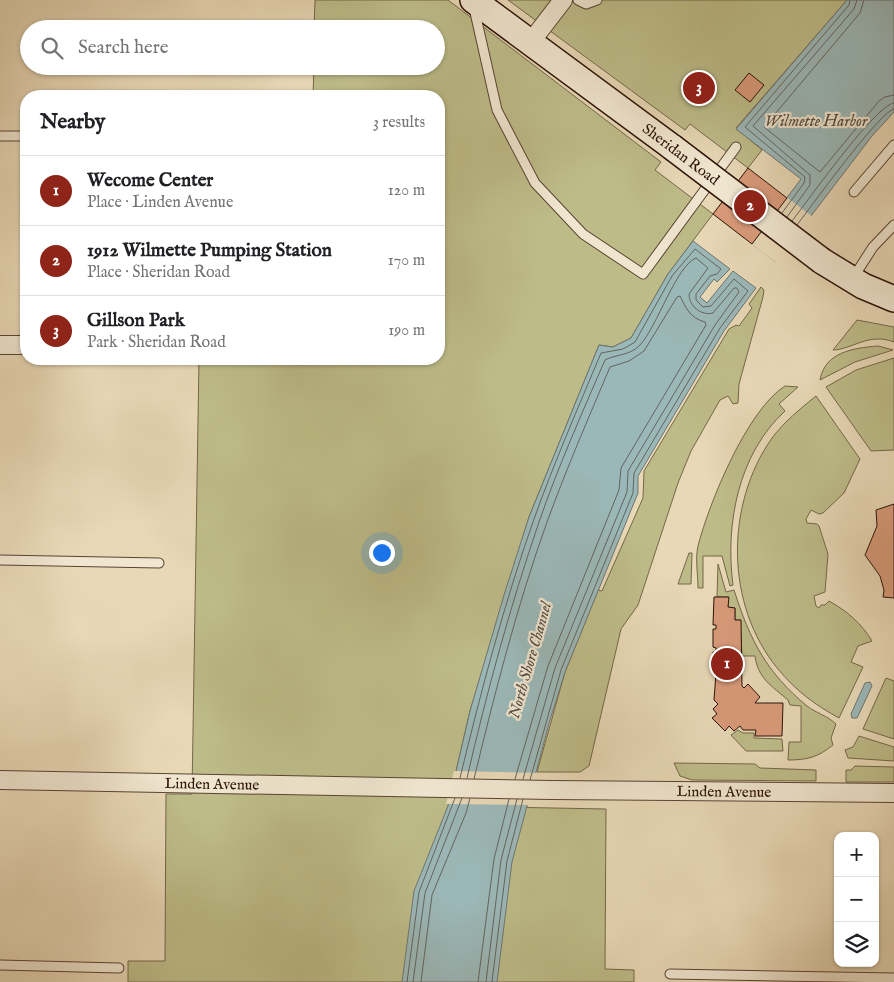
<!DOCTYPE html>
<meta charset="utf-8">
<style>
:root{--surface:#fff;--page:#f6f6f6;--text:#202124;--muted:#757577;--line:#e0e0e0;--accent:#8f2418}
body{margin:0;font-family:"IM FELL English",serif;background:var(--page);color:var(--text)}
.controls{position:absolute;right:15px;bottom:15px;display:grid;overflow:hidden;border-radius:10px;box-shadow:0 1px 4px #0004}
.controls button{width:45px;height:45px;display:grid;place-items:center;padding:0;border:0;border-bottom:1px solid var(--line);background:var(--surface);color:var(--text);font:25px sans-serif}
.you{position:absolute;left:381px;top:552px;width:18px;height:18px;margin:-12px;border:4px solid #fff;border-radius:50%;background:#1a73e8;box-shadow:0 0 0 8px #1a73e833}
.badge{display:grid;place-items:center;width:32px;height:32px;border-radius:50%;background:var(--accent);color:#fff;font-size:16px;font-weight:700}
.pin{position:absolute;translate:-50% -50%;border:2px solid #fff;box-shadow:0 1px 5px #0006}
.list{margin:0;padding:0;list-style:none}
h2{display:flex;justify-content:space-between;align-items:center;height:65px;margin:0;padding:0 20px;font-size:21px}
h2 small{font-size:16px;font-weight:400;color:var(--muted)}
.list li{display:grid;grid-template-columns:32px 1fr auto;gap:15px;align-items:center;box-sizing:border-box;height:70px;padding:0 20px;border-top:1px solid var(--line)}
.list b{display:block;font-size:19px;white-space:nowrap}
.list p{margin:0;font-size:16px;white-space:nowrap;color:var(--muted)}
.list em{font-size:16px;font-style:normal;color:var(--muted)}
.icon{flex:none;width:28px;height:28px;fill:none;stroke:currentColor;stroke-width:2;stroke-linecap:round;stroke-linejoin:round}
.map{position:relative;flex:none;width:894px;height:982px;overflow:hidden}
.search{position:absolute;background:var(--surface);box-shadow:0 1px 4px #0004;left:20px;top:20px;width:425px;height:55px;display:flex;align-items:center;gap:12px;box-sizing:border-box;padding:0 18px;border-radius:28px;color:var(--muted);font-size:19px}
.panel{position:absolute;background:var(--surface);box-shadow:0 1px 4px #0004;left:20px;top:90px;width:425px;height:275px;border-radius:20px}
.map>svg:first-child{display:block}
.green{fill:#bdbc89;stroke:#746648}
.water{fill:#9bb8b8;stroke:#6e7571}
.pier{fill:#e8d8b6}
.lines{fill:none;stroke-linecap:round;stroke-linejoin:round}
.shore{stroke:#63645f;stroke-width:1}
.building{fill:#d89a7a;stroke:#2b1106}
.lane-casing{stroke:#5a4332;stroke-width:11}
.street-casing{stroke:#5a4332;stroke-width:20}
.secondary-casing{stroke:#2b1106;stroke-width:28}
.lane{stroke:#f0e6d0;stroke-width:9}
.street{stroke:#f0e6d0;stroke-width:18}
.secondary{stroke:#f0e6d0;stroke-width:25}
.secondary-bridge-casing{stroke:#2b1106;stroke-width:28;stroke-linecap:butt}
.secondary-bridge{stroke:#f0e6d0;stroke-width:25}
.labels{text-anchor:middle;stroke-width:4.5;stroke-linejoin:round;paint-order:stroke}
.street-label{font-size:15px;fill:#2b1106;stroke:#f0e6d0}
.water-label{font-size:16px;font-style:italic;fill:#524b44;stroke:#f0e6d0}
</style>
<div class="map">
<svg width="894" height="982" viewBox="0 0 894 982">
<rect width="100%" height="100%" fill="#e8d8b6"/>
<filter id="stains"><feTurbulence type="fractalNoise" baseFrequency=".004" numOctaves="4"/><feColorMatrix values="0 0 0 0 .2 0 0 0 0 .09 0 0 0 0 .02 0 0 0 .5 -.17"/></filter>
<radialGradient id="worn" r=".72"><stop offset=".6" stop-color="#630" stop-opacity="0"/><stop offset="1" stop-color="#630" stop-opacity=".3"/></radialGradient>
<path class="green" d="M 315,0 L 448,0 L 661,162 L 655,170 L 713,214 L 668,274 L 631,338 L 613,347 L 599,345 L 529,517 L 470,711 L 448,806 L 606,809 L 605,969 L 634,970 L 634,982 L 128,982 L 128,961 L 165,961 L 166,794 L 192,794 L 199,359 L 439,359 L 439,96 L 313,96 L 314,66 L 436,66 L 436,29 L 314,29 Z
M 508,0 L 847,0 L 736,128 L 762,150 L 748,168 L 690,124 L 685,130 Z
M 761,287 L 764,290 L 763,297 L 739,384 L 738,403 L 733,404 L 728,396 L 720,400 L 691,451 L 678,483 L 638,605 L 621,629 L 589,766 L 580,772 L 537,772 L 565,672 L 598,590 L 602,591 L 643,498 L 644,471 L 729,329 L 736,325 L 739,326 L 752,308 L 749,304 Z
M 857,320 L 894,327 L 894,342 C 869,332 851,350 833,350 Z
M 878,346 L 893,350 L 855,362 L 820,380 C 825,352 853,348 878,346 Z
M 894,358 L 894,450 L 871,451 L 826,387 L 856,370 Z
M 785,386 L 798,387 L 779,404 L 785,411 C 738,454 725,525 733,585 L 730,586 L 722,556 L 703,556 L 703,588 L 698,588 C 698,575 695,558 698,546 C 709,503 747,410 785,386 Z
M 816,396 L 860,459 L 844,493 L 823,513 L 819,514 L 811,510 L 806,519 L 807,523 L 817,524 L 819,526 L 828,554 L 825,592 L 814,596 L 816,606 L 819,608 L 821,605 L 825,605 L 829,601 C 847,611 861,623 872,641 L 858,646 L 851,662 L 863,667 L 839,718 C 815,705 795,690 778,669 C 725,605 725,505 772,438 C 784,422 800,409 816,396 Z
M 689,553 L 692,553 L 691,584 L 678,584 Z
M 718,564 L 726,592 L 734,590 C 750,640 766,672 807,706 C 816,713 828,716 836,724 L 831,738 L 833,745 C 818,757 808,760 788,760 L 789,742 L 801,742 L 801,706 L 790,705 L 788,700 C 772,686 758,679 755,656 L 742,656 L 740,620 L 735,620 L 735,608 L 728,607 L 728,597 L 717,597 Z
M 886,678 L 894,681 L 894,739 L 863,729 Z
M 738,730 L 743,733 L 754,733 L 754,738 L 782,739 L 783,751 L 746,751 L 731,735 Z
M 859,736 L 894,747 L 894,761 L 848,758 L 845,750 L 853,747 Z
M 674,763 L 755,764 L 760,768 L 816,770 L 816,781 L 692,780 L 680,776 Z
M 855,766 L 894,767 L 894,782 L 846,782 L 846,770 L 851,770 Z"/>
<path class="water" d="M 847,0 L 894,0 L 894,112 L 872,136 L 776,262 L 752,244 L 801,179 L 736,129 Z
M 693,241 L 730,269 L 717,282 L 714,279 L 700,297 L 707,303 L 733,271 L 756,288 L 724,331 L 638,476 L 638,493 L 565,672 L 550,720 L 512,862 L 497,982 L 402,982 L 414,891 L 448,806 L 470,711 L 504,595 L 529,517 L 599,345 L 613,347 L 631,338 L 668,274 Z
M 870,682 L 872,686 L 859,714 L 857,718 L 852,718 L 851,714 L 865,683 Z"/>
<path class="pier" d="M 785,196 L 813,217 L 778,264 L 750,243 Z
M 454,771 L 540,773 L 530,805 L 446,804 Z"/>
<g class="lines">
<path class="shore" d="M 864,0 L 860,13 L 764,127 L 820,172 L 879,101 L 885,97 L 894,95
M 782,213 L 804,183 L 805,177 L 745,127 L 849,5 L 850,0
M 787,217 L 810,185 L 810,175 L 753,126 L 854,9 L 857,0
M 792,221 C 807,202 876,104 894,103
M 797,225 C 810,208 880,111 894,109
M 460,778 C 481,691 504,604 534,519 C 554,463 578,408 601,353 L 623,349 L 635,342 L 672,276 L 695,249 L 721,269 L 717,274 L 710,276 L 696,294 L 696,300 L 703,307 L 711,306 L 734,279 L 748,291 L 720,328 L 634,473 L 633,493 L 561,670 L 530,780
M 467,778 C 487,691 510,607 539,522 C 558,467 582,413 605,360 C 616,354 630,356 640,345 C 657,327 676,266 696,258 L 708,268 L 689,294 C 689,306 701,316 713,313 L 734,288 L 737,288 L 739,292 L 715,325 L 628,471 L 627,492 L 555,668 L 523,779
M 474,779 C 495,692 517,606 547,522 C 566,470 588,419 610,367 L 629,361 L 644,351 L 677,297 L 680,296 C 686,308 690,318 705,322 L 706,325 L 621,468 L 619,490 L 548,666 L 515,779
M 407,982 L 419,892 L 455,798
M 413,982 L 425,893 L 462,798
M 421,982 L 432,895 L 466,813 L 470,798
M 478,982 L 494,859 L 509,799
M 486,982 L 501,860 L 517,799
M 492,982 L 507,861 L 523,799"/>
</g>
<path class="building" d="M 749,73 L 764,85 L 750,102 L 735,90 Z
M 748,168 L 787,198 L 752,244 L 713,214 Z
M 894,504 L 894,598 L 883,597 L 884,590 L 880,576 L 865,555 L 877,526 L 876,510 Z
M 714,597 L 729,597 L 728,607 L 735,608 L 735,620 L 741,620 L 742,686 L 744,688 L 748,684 L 760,697 L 755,703 L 783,703 L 782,736 L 755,736 L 756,730 L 743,730 L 740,726 L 734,731 L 729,726 L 725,731 L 712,718 L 717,714 L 713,709 L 718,704 L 714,700 L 716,673 L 712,672 L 713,652 L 716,652 L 716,648 L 713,647 L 713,629 L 716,629 L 716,625 L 713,625 Z"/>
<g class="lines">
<g class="lane-casing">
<path id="lane" d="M 578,0 L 586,4 L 597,0
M 474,8 L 497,110 L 535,183 L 583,234 L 643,274 L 736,147
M 0,136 L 26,136
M 854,192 L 894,145
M 853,278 L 873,247 L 894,225
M 0,560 L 159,563
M 0,965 L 119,968
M 670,974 L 894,978"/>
</g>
<g class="street-casing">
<g id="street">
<path d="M 530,43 L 563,0"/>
<path d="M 0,345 L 26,345"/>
<path id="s1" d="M 0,780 L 553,790 L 894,793"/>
</g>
</g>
<g class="secondary-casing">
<path id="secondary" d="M 473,0 L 672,147
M 822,261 L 863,286 L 894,299"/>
</g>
<use href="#lane" class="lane"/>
<use href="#street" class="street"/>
<use href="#secondary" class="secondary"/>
<g class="secondary-bridge-casing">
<path id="secondary-bridge" d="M 672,147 L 822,261"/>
</g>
<use href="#secondary-bridge" class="secondary-bridge"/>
</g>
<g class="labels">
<g class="street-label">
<text transform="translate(681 154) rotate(37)" y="5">Sheridan Road</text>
<text dy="5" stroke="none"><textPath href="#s1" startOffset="212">Linden Avenue</textPath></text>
<text dy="5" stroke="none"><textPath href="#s1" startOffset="724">Linden Avenue</textPath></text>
</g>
<g class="water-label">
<text x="816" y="126">Wilmette Harbor</text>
<text transform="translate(529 660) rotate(-74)" y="6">North Shore Channel</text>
</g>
</g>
<rect width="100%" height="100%" filter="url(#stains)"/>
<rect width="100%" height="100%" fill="url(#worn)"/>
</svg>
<div class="controls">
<button>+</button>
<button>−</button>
<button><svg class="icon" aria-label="layers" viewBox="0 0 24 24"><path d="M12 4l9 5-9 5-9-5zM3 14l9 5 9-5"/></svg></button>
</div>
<div class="you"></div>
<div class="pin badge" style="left:727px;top:664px">1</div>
<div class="pin badge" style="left:750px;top:206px">2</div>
<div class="pin badge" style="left:699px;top:88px">3</div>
<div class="search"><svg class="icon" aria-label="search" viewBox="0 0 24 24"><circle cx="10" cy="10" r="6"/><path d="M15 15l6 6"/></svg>Search here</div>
<section class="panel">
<h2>Nearby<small>3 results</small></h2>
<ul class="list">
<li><span class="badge">1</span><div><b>Wecome Center</b><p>Place · Linden Avenue</p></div><em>120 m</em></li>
<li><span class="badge">2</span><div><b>1912 Wilmette Pumping Station</b><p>Place · Sheridan Road</p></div><em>170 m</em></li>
<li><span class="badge">3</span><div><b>Gillson Park</b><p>Park · Sheridan Road</p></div><em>190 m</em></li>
</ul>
</section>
</div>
